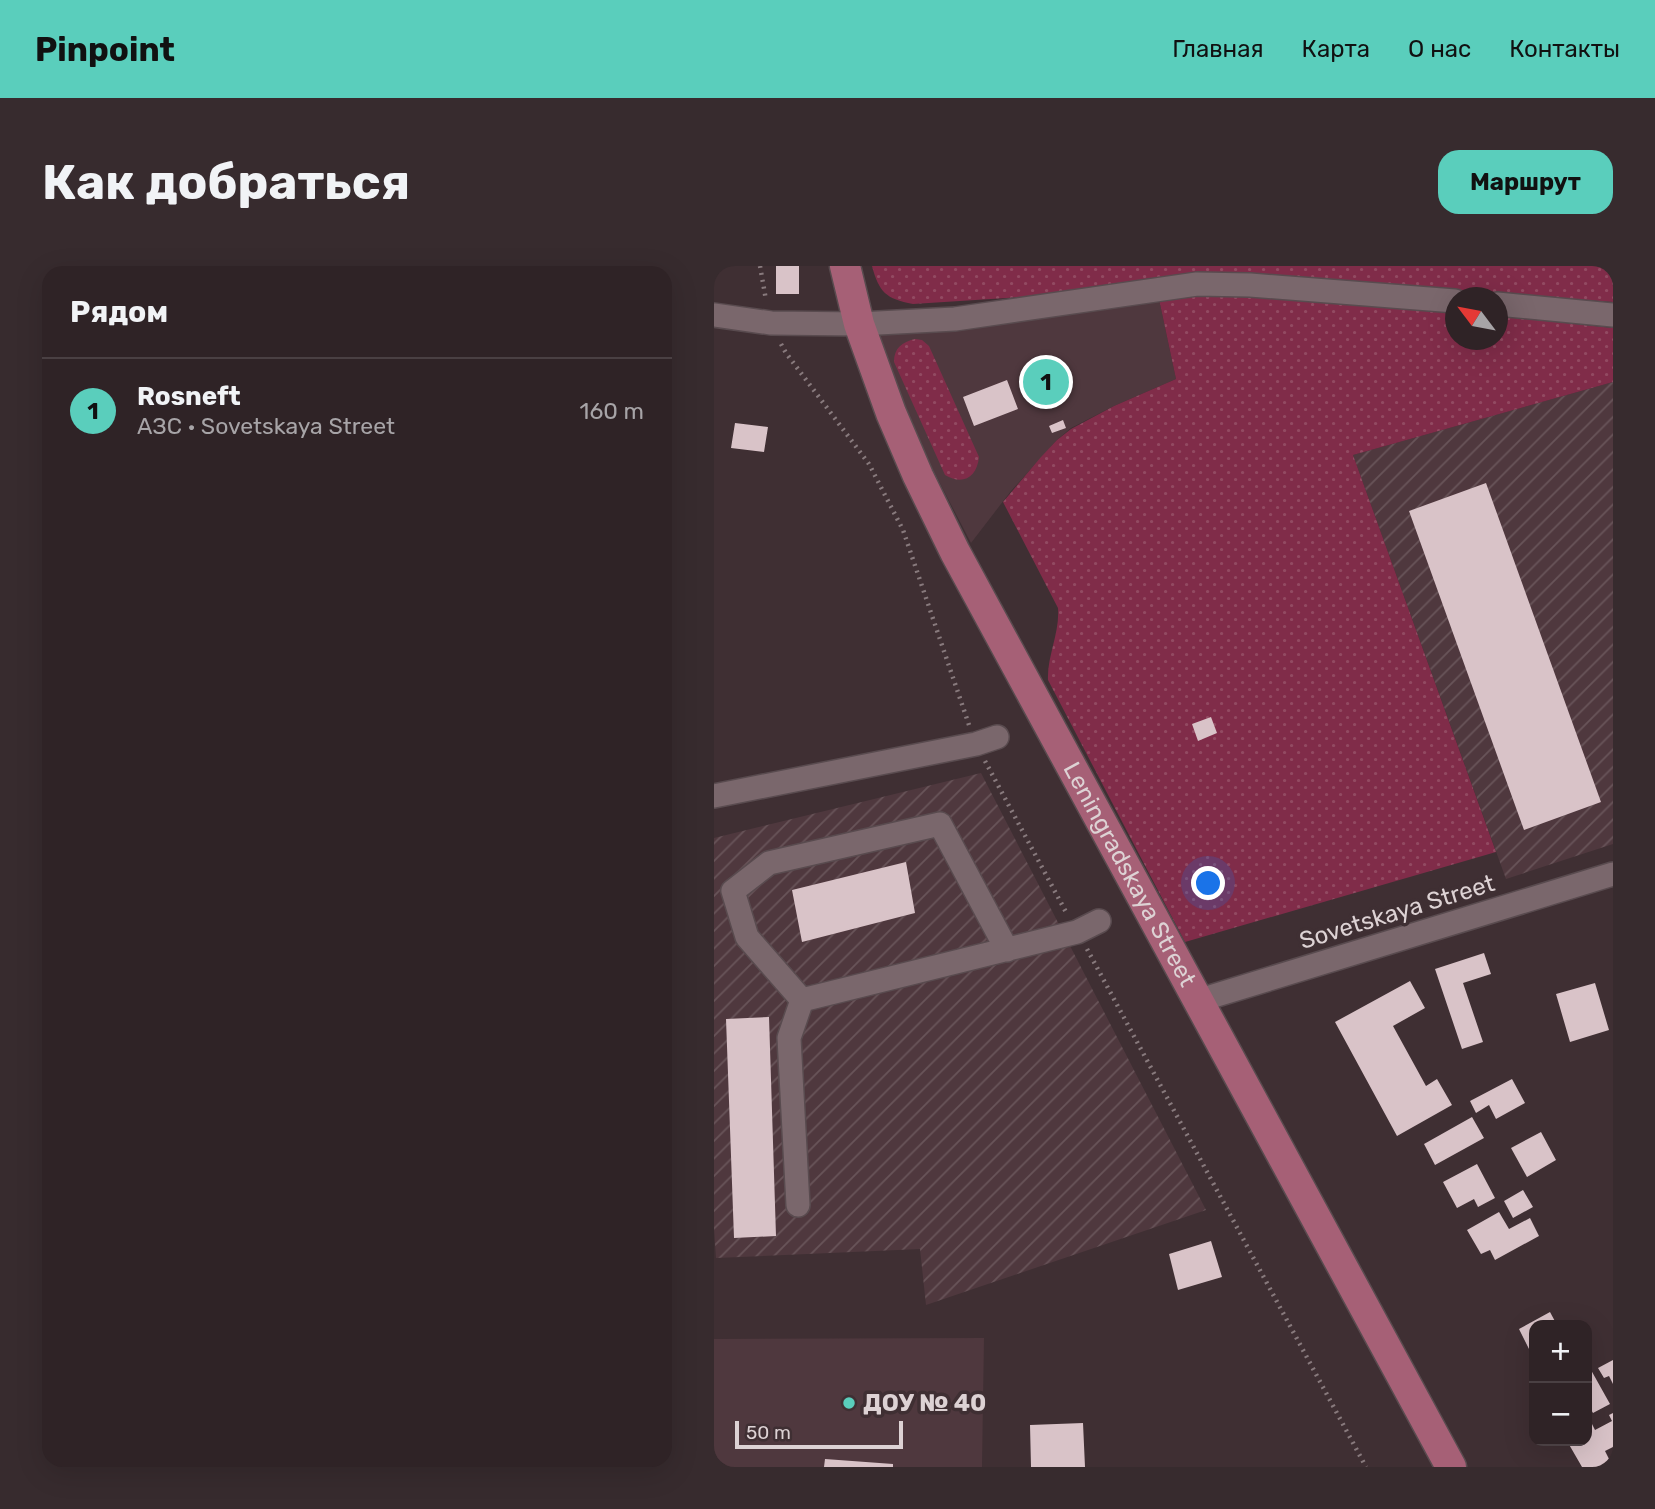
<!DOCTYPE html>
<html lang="ru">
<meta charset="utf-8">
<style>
:root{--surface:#2f2326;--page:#372b2e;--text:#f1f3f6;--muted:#a7a4a7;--line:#4a4043;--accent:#5acebc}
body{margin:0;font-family:Rubik,sans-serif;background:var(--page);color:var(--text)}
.controls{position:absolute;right:21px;bottom:21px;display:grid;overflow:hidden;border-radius:14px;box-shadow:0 7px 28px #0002}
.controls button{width:63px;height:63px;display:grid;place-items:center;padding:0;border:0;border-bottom:2px solid var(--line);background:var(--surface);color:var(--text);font:35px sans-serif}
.compass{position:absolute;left:731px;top:21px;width:63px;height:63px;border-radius:50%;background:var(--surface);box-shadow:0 7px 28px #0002;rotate:302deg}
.scale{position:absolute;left:21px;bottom:18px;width:168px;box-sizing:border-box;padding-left:7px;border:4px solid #ddd2d4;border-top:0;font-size:19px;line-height:24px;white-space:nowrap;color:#ddd2d4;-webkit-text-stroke:5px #3f2f33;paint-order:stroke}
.you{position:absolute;left:495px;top:618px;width:24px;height:24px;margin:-18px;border:5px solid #fff;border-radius:50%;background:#1a73e8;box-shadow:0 0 0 10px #1a73e833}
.badge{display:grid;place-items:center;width:46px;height:46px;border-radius:50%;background:var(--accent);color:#111;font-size:23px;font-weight:700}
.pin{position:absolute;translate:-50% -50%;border:4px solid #fff;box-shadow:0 2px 7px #0006}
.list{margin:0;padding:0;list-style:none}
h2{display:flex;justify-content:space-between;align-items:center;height:91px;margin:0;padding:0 28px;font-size:30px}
h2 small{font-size:23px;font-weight:400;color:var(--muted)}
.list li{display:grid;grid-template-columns:46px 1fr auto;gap:21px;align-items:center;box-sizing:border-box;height:105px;padding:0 28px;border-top:2px solid var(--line)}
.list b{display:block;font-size:26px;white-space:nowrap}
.list p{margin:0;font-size:23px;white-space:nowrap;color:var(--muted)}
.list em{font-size:23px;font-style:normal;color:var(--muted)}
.map{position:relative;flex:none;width:899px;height:1201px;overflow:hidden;border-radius:21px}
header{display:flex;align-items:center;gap:42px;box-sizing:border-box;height:98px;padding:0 35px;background:var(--accent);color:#111}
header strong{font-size:33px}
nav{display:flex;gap:38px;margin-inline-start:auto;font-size:24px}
.intro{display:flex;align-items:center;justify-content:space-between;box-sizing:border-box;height:168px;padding:0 42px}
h1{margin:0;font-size:49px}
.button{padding:18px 32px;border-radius:21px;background:var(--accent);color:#111;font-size:24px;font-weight:700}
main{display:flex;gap:42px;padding:0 42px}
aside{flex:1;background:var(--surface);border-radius:21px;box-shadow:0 7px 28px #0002}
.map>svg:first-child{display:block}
.built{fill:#4f383e}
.industrial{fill:url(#industrial-furrows)}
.grass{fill:url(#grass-dots)}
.building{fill:#d9c3c8}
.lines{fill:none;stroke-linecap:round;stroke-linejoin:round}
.minor-casing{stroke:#594b4f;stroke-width:26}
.major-casing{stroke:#594b4f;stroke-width:33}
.path{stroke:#887a7d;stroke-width:4.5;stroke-dasharray:2 5;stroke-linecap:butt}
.minor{stroke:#7a676c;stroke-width:23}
.major{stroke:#a66076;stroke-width:30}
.poi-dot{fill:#5acebc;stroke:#3f2f33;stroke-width:2.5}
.labels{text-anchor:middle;stroke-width:7;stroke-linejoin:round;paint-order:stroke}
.street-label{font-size:24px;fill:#ddd2d4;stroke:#3f2f33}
.poi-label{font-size:24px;font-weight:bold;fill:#ddd2d4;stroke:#3f2f33;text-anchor:start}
</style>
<header>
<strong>Pinpoint</strong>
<nav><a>Главная</a><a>Карта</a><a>О нас</a><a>Контакты</a></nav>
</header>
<div class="intro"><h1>Как добраться</h1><a class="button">Маршрут</a></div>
<main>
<aside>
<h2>Рядом<small></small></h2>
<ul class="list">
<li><span class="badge">1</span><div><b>Rosneft</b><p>АЗС · Sovetskaya Street</p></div><em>160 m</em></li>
</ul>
</aside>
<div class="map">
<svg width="899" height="1201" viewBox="0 0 899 1201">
<defs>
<pattern id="industrial-furrows" width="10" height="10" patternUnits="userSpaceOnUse" patternTransform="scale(1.75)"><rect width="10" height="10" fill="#4f383e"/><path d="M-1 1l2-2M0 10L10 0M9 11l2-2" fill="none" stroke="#685459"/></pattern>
<pattern id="grass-dots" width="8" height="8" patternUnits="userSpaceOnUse" patternTransform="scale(1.75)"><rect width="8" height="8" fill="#802c49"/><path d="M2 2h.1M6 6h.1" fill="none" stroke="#924a62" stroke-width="1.8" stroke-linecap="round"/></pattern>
</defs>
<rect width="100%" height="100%" fill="#3f2f33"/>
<path class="built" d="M 445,33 L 462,113 L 400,140 L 357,162 L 343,174 L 297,225 L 257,277 L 205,177 L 162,66 Z
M 270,1072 L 268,1201 L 0,1201 L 0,1073 Z"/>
<path class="industrial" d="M 899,116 L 899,578 L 792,613 L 639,189 Z
M 267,507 L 492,944 L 212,1039 L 206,983 L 2,992 L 0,962 L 0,572 Z"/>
<path class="grass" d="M 158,0 L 899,0 L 899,36 L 522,7 L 478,10 L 309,31 L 199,38 C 172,33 165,26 158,0 Z
M 513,29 L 552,30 L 741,46 L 741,74 L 783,74 L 784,50 L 899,62 L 899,116 L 639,189 L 782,586 L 471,676 L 334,414 C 333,390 346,367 344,342 L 289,236 L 327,191 L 343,174 L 357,163 L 400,140 L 462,113 L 445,33 L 477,30 Z
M 201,73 L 208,74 L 215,80 L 265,191 C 263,211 249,220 231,209 L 180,96 C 180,82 188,76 201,73 Z"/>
<path class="building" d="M 62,0 L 85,0 L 85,28 L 62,28 Z
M 335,91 L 347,124 L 323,133 L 310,101 Z
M 293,114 L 304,143 L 260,160 L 249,131 Z
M 349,154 L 352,162 L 338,167 L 335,160 Z
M 21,157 L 54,161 L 50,186 L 17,182 Z
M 772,217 L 887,536 L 810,564 L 695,245 Z
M 497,451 L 503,467 L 484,475 L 478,458 Z
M 192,596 L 201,647 L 88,676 L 78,624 Z
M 770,687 L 777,708 L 749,717 L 769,776 L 748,783 L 721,703 Z
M 696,715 L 711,742 L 679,760 L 712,820 L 723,813 L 738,839 L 683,870 L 621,756 Z
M 881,717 L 895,764 L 856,776 L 842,728 Z
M 55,751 L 62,970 L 20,972 L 12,753 Z
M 798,813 L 811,837 L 782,853 L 775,839 L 762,847 L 756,835 Z
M 758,851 L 770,872 L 721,899 L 710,878 Z
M 827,866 L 842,894 L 813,911 L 797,882 Z
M 763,898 L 781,932 L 764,941 L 760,933 L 743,942 L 729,916 Z
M 809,924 L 819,941 L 799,952 L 790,935 Z
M 785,946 L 795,963 L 816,952 L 825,970 L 781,994 L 776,984 L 767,988 L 753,964 Z
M 497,975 L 508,1011 L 464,1024 L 455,988 Z
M 836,1046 L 843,1059 L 820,1059 L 820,1086 L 817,1087 L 805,1063 Z
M 899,1094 L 899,1118 L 895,1110 L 890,1112 L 884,1102 Z
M 877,1104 L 896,1138 L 879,1147 L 873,1137 L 873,1106 Z
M 899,1147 L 899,1181 L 891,1185 L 899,1201 L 868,1201 L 853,1175 L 873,1175 L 873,1158 L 877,1156 L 881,1164 L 898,1155 L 895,1149 Z
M 369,1157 L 371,1201 L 317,1201 L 316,1159 Z
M 111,1193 L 179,1198 L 179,1201 L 110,1201 Z"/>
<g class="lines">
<g class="minor-casing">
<path id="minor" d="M 783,38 L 899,49
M 0,49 L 57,57 L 145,58 L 241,53 L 483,18 L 536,19 L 741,35
M 0,530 L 262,478 L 283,471
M 88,734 L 33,671 L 19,625 L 55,597 L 226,558 L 293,684
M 483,735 L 899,608
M 84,939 L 75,772 L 88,734 L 363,666 L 385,655"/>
</g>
<g class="major-casing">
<g id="major">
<path id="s1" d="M 131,0 L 145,58 L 177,147 L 204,210 L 241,286 L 737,1201"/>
</g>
</g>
<path class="path" d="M 46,0 L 52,34
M 67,78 L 72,87 L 155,198 L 189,264 L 255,459
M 271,495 L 353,648
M 373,683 L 652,1201"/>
<use href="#minor" class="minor"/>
<use href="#major" class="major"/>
</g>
<circle class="poi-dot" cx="135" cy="1137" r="7"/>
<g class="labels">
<g class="street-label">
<text dy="8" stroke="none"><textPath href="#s1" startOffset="674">Leningradskaya Street</textPath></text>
<text transform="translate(683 646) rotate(-17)" y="8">Sovetskaya Street</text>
</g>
<g class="poi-label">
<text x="149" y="1145">ДОУ № 40</text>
</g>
</g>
</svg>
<div class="controls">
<button>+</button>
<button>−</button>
</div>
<svg class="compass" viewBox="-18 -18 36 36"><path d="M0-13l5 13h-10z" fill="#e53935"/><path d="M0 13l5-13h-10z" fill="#a7a4a7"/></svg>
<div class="scale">50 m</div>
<div class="you"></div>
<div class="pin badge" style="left:332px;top:116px">1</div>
</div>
</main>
